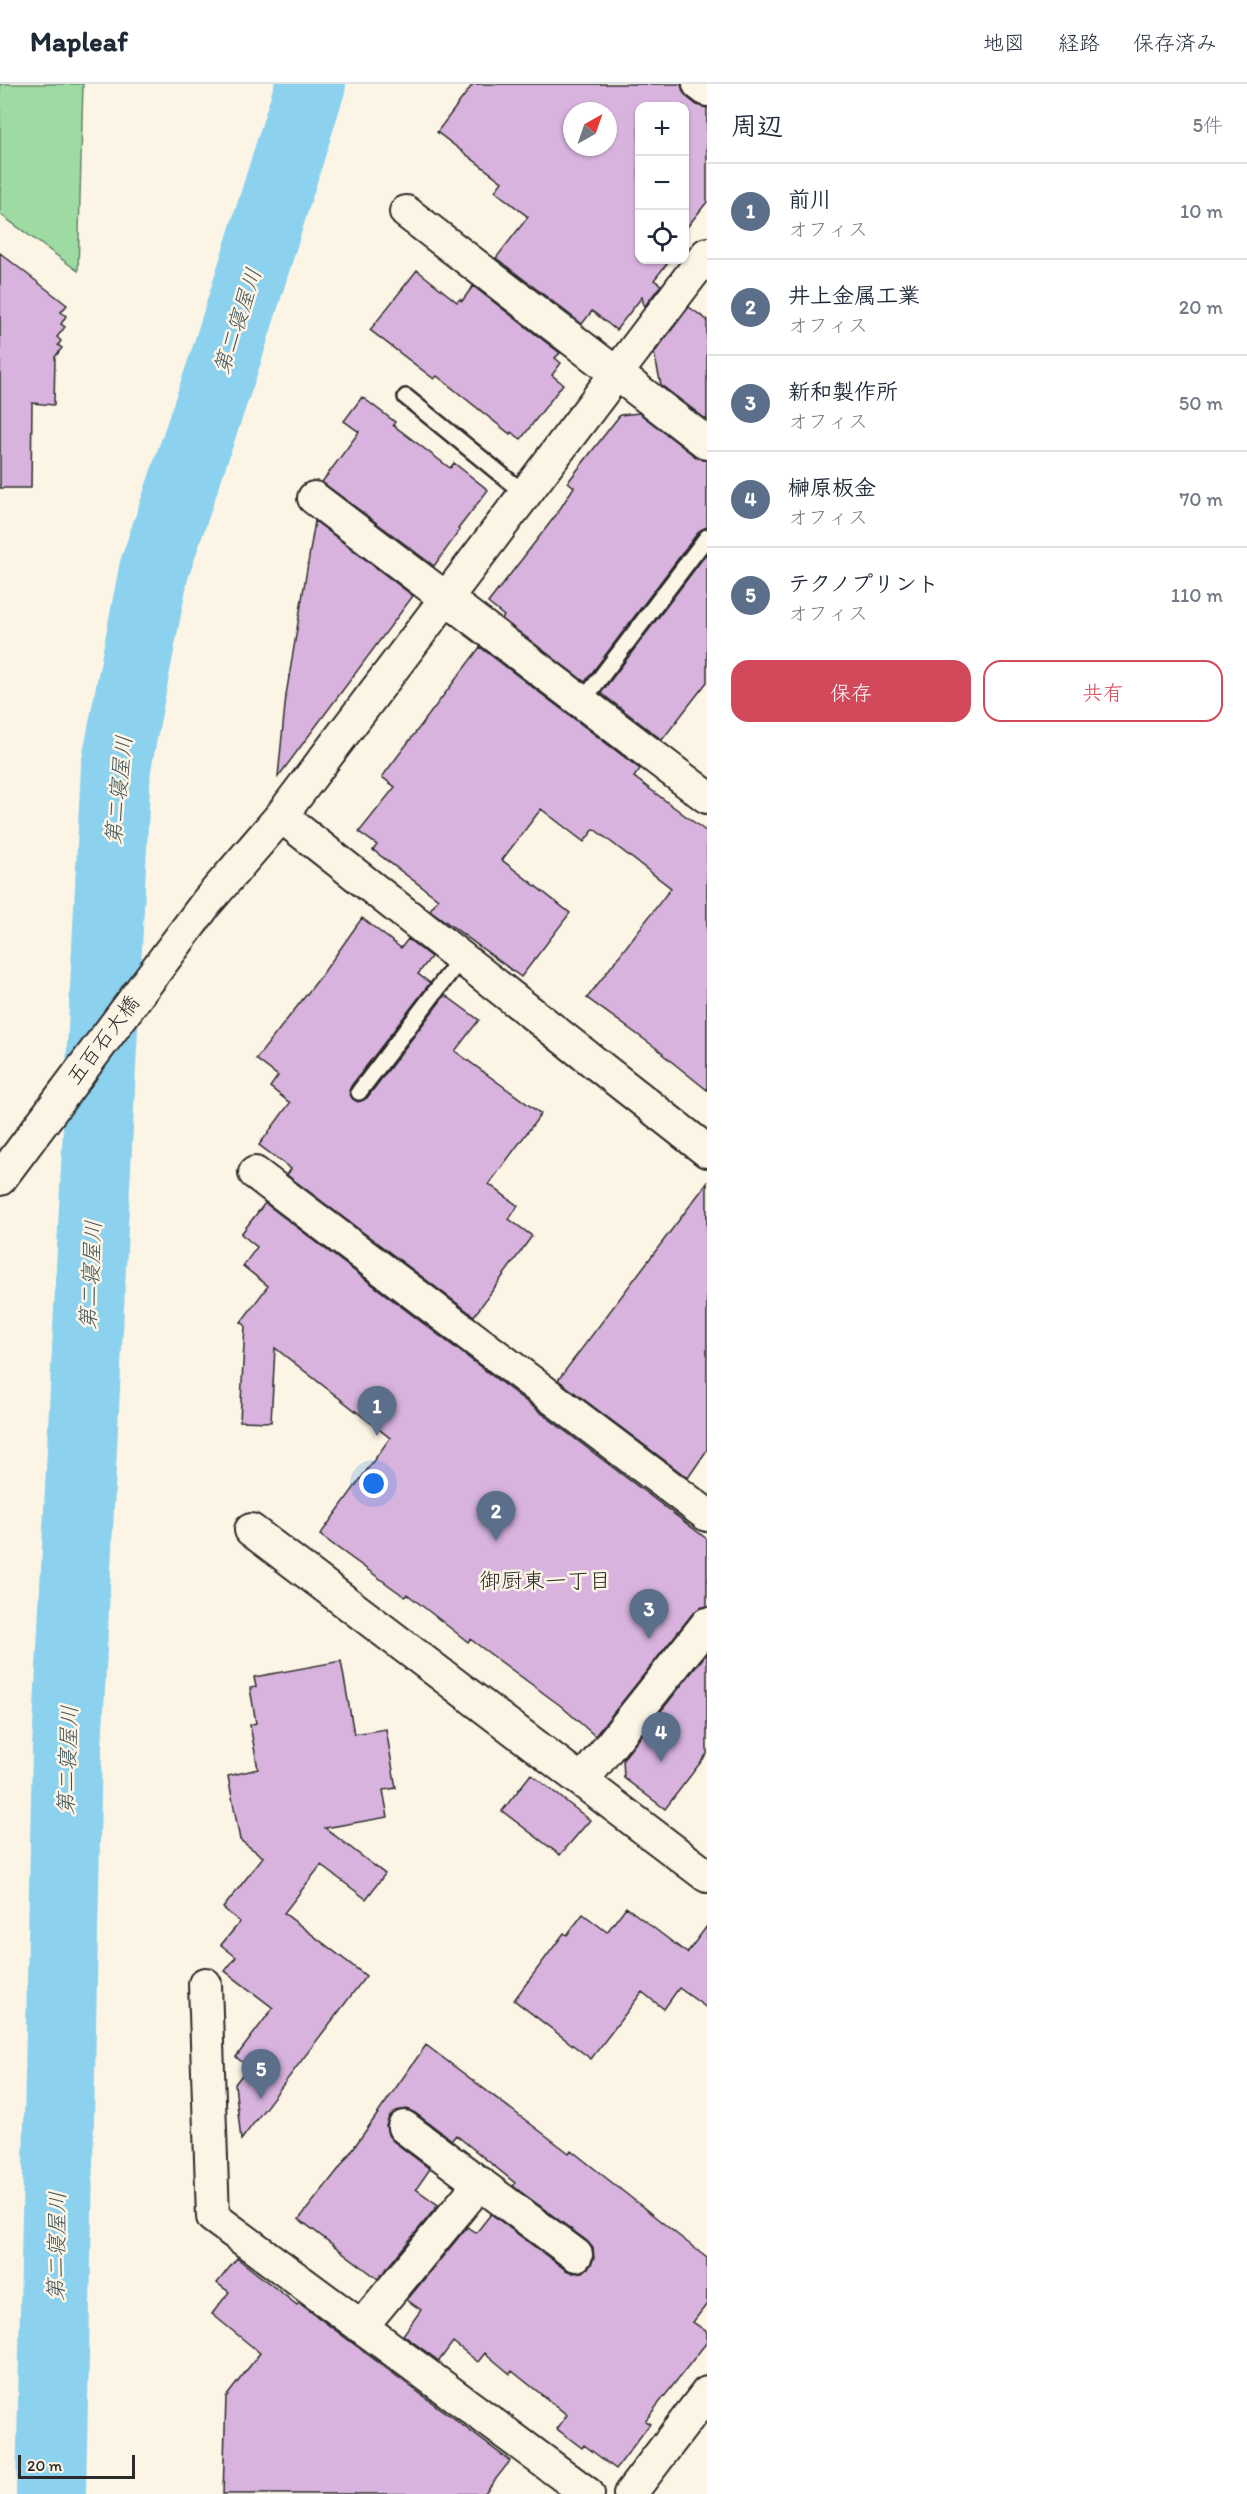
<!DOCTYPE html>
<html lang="ja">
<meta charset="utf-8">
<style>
:root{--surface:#fff;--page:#f2f2f3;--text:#1f2937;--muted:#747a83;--line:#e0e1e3;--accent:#d1495b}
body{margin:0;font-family:Itim,"Klee One",sans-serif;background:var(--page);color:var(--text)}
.controls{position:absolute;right:18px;top:18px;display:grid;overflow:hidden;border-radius:12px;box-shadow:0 2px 4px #0004}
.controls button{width:54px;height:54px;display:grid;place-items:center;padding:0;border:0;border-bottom:2px solid var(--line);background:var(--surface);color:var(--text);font:30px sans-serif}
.compass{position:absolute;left:563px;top:18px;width:54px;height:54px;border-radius:50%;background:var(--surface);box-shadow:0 2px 4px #0004;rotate:40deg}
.scale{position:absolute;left:18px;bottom:15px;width:117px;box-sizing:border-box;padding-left:6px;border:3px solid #2b2b2b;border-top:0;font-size:16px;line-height:21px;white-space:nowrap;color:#2b2b2b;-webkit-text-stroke:4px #fcf5e5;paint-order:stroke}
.you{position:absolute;left:374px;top:1400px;width:21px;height:21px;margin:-15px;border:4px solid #fff;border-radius:50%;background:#1a73e8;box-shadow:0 0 0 9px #1a73e833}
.badge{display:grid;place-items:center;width:39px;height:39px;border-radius:50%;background:var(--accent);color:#fff;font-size:20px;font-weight:700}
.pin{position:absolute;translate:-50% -50px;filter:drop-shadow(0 2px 3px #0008)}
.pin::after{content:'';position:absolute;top:32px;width:21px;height:18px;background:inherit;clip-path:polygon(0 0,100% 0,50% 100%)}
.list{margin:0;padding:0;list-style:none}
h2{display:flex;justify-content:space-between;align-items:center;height:78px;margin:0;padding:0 24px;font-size:26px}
h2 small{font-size:20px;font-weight:400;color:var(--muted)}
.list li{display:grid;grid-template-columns:39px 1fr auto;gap:18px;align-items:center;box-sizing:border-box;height:96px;padding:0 24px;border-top:2px solid var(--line)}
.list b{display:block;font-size:22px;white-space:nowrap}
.list p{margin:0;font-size:20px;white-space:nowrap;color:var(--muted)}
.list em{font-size:20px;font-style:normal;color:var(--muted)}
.actions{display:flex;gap:12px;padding:18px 24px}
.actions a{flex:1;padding:14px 0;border:2px solid var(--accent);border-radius:18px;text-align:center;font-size:21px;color:var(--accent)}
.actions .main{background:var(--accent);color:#fff}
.icon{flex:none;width:33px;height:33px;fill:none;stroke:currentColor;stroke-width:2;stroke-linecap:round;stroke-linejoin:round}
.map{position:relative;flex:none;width:707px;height:2410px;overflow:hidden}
header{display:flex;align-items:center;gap:36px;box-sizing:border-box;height:84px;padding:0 30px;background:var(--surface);border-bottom:2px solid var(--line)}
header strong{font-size:28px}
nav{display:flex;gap:33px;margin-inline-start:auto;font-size:21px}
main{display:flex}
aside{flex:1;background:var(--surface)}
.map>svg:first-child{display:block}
.green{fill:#9edba3;stroke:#648367;stroke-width:1.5}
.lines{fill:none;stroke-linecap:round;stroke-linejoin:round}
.river{stroke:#8cd2ee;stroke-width:70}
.building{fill:#d7b3dd;stroke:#2b2b2b;stroke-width:1.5;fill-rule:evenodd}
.lane-casing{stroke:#2b2b2b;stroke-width:20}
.street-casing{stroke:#2b2b2b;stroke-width:36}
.lane{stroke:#fcf5e5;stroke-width:15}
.street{stroke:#fcf5e5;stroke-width:32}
.labels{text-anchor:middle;stroke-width:5;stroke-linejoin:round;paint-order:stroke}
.street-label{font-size:21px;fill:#2b2b2b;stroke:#fcf5e5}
.water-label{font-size:22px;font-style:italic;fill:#43555c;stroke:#fcf5e5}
.neighbourhood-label{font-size:22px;fill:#2b2b2b;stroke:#fcf5e5}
</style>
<header>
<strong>Mapleaf</strong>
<nav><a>地図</a><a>経路</a><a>保存済み</a></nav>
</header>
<main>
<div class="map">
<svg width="707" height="2410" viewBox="0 0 707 2410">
<rect width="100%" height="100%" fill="#fcf5e5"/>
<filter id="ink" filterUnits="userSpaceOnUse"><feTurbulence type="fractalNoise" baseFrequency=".0167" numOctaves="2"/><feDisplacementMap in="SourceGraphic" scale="12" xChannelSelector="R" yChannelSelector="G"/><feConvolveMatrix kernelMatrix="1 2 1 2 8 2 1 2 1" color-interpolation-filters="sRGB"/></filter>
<g filter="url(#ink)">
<path class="green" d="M 0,0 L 83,0 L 78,187 L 0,130 Z"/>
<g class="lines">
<path class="river" d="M 51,2410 L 67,1665 L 116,683 L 154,486 L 226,273 L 311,0"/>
</g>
<path class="building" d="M 473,0 L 681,0 L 683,8 L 688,14 L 697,21 L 707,24 L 707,118 L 684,147 L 684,22 L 639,22 L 639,176 L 670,176 L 654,196 L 661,201 L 644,223 L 642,213 L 616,246 L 592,227 L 582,240 L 496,174 L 528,133 L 495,107 L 502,98 L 437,48 ZM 572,27 L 608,27 L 608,63 L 572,63 Z
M 0,169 L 67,221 L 61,228 L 66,232 L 61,240 L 65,243 L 57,253 L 61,257 L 58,261 L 62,264 L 55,273 L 54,321 L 32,319 L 31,404 L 0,404 Z
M 417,186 L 457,218 L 460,215 L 462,217 L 473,202 L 560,269 L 555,274 L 561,279 L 552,291 L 563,300 L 521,355 L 511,348 L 510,350 L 437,292 L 434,295 L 370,246 Z
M 689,223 L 707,236 L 707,336 L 661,301 L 654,269 Z
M 362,313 L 395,338 L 393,341 L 450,384 L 454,379 L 488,406 L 458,445 L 460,446 L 434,482 L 322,398 L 359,348 L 344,337 Z
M 639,329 L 696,373 L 707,377 L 707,443 L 699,447 L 585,598 L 502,535 L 504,532 L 488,519 L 556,431 L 574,403 L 568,398 L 620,331 Z
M 315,437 L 413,512 L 278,693 L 286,611 Z
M 707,469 L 707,598 L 662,656 L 601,609 Z
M 480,563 L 640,685 L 634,693 L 707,748 L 707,1006 L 662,970 L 663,969 L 587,914 L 671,804 L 594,745 L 584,758 L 541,725 L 502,776 L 570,829 L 521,893 L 430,826 L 438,815 L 373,766 L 377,761 L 359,748 L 395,703 L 382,693 Z
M 362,834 L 401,864 L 408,855 L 431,873 L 418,890 L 430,899 L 351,1002 L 349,1007 L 353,1015 L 358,1018 L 367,1014 L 445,911 L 479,936 L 455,967 L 541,1030 L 489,1100 L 518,1122 L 509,1135 L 532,1152 L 474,1232 L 287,1091 L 291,1085 L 259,1061 L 290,1019 L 270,1003 L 278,992 L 256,975 L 321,892 Z
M 707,1099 L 707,1366 L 688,1394 L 558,1296 Z
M 265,1119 L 707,1455 L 707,1522 L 700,1524 L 693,1529 L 595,1652 L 561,1622 L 470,1555 L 468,1558 L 407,1510 L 405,1513 L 320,1451 L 390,1354 L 275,1264 L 271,1338 L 240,1337 L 245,1241 L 241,1238 L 268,1202 L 243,1182 L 257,1163 L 241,1150 Z
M 707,1569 L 707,1670 L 665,1725 L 624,1694 L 623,1675 Z
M 341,1577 L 354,1650 L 386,1645 L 396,1704 L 383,1706 L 388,1733 L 325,1744 L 385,1790 L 366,1815 L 321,1781 L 284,1829 L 366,1892 L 241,2056 L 235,2000 L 248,1983 L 236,1973 L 273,1924 L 225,1887 L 236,1873 L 221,1861 L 240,1838 L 223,1824 L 263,1773 L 240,1756 L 228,1692 L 258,1685 L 250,1641 L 256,1639 L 250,1604 L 256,1603 L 254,1593 Z
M 531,1690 L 590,1736 L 560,1771 L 502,1727 Z
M 626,1823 L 687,1869 L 707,1842 L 707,1924 L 679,1904 L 664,1925 L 642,1908 L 591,1975 L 514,1916 L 564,1849 L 567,1851 L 583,1830 L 607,1848 Z
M 426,1961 L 569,2069 L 571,2066 L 707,2174 L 707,2220 L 693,2238 L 707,2248 L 707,2258 L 645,2337 L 650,2340 L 616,2385 L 584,2361 L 582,2364 L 557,2345 L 567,2331 L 512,2287 L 510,2290 L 485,2269 L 478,2278 L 453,2258 L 439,2277 L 403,2251 L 421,2226 L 407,2216 L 467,2143 L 476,2149 L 491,2130 L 566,2186 L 573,2189 L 583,2188 L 590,2182 L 594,2174 L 593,2164 L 587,2157 L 513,2102 L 515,2099 L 456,2051 L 452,2056 L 415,2029 L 407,2025 L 396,2027 L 389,2033 L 386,2042 L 388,2051 L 393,2057 L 430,2085 L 416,2105 L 438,2121 L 378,2195 L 299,2135 L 338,2086 Z
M 237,2174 L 297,2221 L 299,2219 L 510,2377 L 484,2410 L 223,2410 L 226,2313 L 260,2269 L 212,2230 L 229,2208 L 217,2199 Z"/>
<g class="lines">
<g class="lane-casing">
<path id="lane" d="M 406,313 L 525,410
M 582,618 L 707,453
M 359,1008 L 461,874"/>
</g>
<g class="street-casing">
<path id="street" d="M 699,0 L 707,6
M 406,128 L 707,359
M 314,414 L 707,713
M 281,732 L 707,1067
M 255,1089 L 707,1431
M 0,1095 L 207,818 L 281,732 L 707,170
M 251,1446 L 707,1792
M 582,1697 L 707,1540
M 205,1900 L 213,2133 L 588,2410
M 404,2043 L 576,2171
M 361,2243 L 480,2099
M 630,2410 L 707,2309"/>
</g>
<use href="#lane" class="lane"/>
<use href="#street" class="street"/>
</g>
</g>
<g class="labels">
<g class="street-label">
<text transform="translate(103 956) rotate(-53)" y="7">五百石大橋</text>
</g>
<g class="water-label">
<text transform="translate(237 237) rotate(-72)" y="8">第二寝屋川</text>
<text transform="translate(118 706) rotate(-84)" y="8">第二寝屋川</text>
<text transform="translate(90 1191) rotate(-87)" y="8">第二寝屋川</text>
<text transform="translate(67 1676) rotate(-88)" y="8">第二寝屋川</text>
<text transform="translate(56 2162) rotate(-89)" y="8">第二寝屋川</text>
</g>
<g class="neighbourhood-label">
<text x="545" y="1504">御厨東一丁目</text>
</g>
</g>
</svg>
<div class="controls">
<button>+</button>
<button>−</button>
<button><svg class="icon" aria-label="locate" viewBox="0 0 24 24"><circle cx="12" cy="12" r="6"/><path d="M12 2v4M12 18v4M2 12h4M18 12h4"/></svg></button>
</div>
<svg class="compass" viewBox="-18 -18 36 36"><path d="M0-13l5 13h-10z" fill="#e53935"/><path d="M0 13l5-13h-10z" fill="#747a83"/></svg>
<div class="scale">20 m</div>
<div class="you"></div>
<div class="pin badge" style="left:377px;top:1352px;background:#5c6f8a">1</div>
<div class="pin badge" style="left:496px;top:1457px;background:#5c6f8a">2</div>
<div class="pin badge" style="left:649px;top:1555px;background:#5c6f8a">3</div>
<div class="pin badge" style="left:661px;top:1678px;background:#5c6f8a">4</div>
<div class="pin badge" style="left:261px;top:2015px;background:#5c6f8a">5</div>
</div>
<aside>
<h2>周辺<small>5件</small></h2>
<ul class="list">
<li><span class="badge" style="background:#5c6f8a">1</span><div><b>前川</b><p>オフィス</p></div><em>10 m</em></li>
<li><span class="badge" style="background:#5c6f8a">2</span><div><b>井上金属工業</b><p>オフィス</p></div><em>20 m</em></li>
<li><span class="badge" style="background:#5c6f8a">3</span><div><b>新和製作所</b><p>オフィス</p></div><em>50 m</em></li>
<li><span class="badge" style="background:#5c6f8a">4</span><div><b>榊原板金</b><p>オフィス</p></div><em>70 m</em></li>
<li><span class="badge" style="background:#5c6f8a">5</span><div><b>テクノプリント</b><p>オフィス</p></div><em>110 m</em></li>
</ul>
<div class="actions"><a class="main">保存</a><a>共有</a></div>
</aside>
</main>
